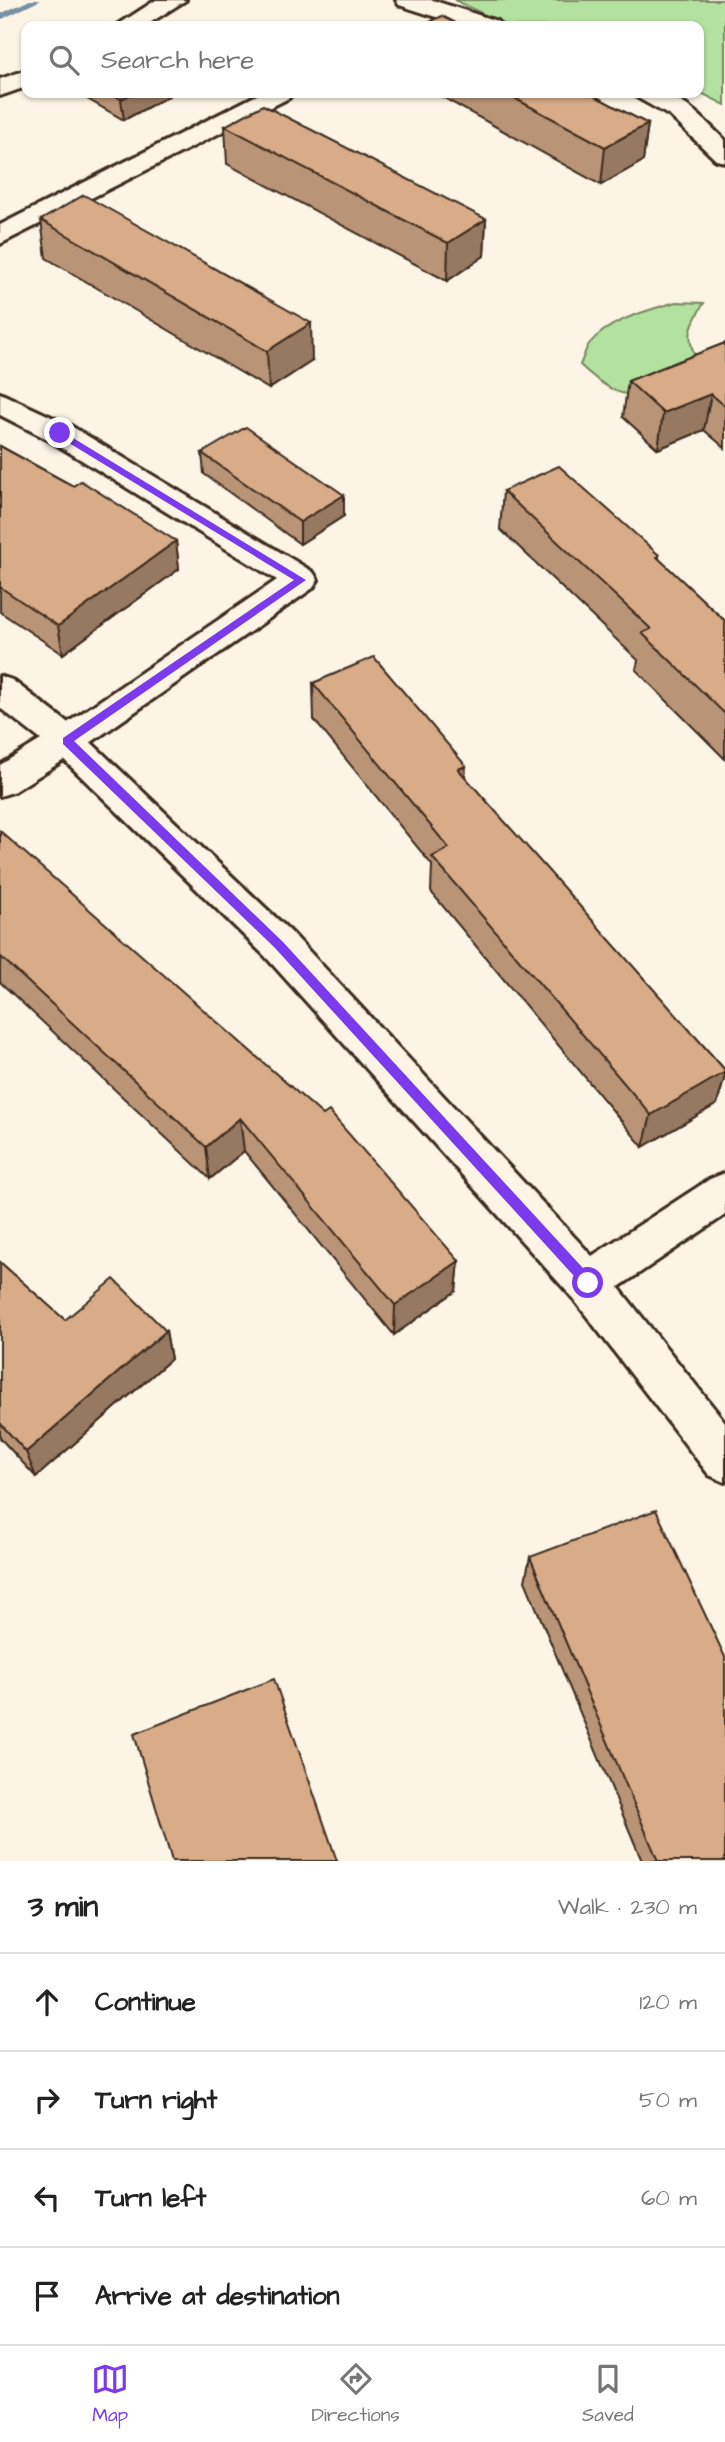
<!DOCTYPE html>
<meta charset="utf-8">
<style>
:root{--surface:#fff;--page:#f2f2f2;--text:#222;--muted:#767676;--line:#e0e0e0;--accent:#7c3aed}
body{margin:0;font-family:"Architects Daughter",sans-serif;background:var(--page);color:var(--text)}
.stop{position:absolute;width:21px;height:21px;margin:-16px;border:5px solid #7c3aed;border-radius:50%;background:#fff}
.stop.end{background:#7c3aed;border-color:#fff;box-shadow:0 2px 7px #0008}
.list{margin:0;padding:0;list-style:none}
h2{display:flex;justify-content:space-between;align-items:center;height:91px;margin:0;padding:0 28px;font-size:30px}
h2 small{font-size:23px;font-weight:400;color:var(--muted)}
.list li{display:grid;grid-template-columns:46px 1fr auto;gap:21px;align-items:center;box-sizing:border-box;height:98px;padding:0 28px;border-top:2px solid var(--line)}
.list b{display:block;font-size:26px;white-space:nowrap}
.list em{font-size:23px;font-style:normal;color:var(--muted)}
.icon{flex:none;width:38px;height:38px;fill:none;stroke:currentColor;stroke-width:2;stroke-linecap:round;stroke-linejoin:round}
.map{position:relative;flex:none;width:725px;height:1861px;overflow:hidden}
.search{position:absolute;background:var(--surface);box-shadow:0 2px 5px #0004;left:21px;right:21px;top:21px;height:77px;display:flex;align-items:center;gap:18px;box-sizing:border-box;padding:0 24px;border-radius:14px;color:var(--muted);font-size:26px}
.sheet{height:483px;background:var(--surface)}
nav{display:flex;justify-content:space-around;align-items:center;box-sizing:border-box;height:98px;border-top:2px solid var(--line);background:var(--surface);font-size:19px;color:var(--muted)}
nav a{display:grid;justify-items:center;gap:4px}
nav .on{color:var(--accent)}
.map>svg:first-child{display:block}
.green{fill:#b2e1a0;stroke:#76865f;stroke-width:2}
.lines{fill:none;stroke-linecap:round;stroke-linejoin:round}
.stream{fill:#7690a4;fill-rule:evenodd}
.minor-casing{stroke:#3b2a1e;stroke-width:6}
.tertiary-casing{stroke:#3b2a1e;stroke-width:6}
.minor{fill:#fcf5e5;fill-rule:evenodd}
.tertiary{fill:#fcf5e5;fill-rule:evenodd}
.wall{fill:#ba9476;stroke:#3b2a1e;stroke-width:2}
.shaded-wall{fill:#977860;stroke:#3b2a1e;stroke-width:2}
.building{fill:#d8ac89;stroke:#3b2a1e;stroke-width:2}
.route{fill:#7c3aed}
</style>
<div class="map">
<svg width="725" height="1861" viewBox="0 0 725 1861">
<rect width="100%" height="100%" fill="#fcf5e5"/>
<filter id="ink" filterUnits="userSpaceOnUse"><feTurbulence type="fractalNoise" baseFrequency=".0143" numOctaves="2"/><feDisplacementMap in="SourceGraphic" scale="14" xChannelSelector="R" yChannelSelector="G"/><feConvolveMatrix kernelMatrix="1 2 1 2 8 2 1 2 1" color-interpolation-filters="sRGB"/></filter>
<g filter="url(#ink)">
<path class="green" d="M 455,0 L 725,0 L 725,105 L 699,92 L 699,26 L 507,26 Z
M 676,302 L 704,303 C 691,324 685,335 696,358 C 644,395 633,414 580,365 C 583,359 585,350 589,344 C 608,320 649,310 676,302 Z"/>
<g class="lines">
<path class="stream" d="M 30,0 L 41,0 L 0,20 L 0,14 Z"/>
<g class="minor-casing">
<path id="minor" d="M 396,0 L 432,0 L 497,21 L 500,26 L 464,26 L 399,5 Z
M 261,93 L 293,93 L 289,98 L 0,244 L 0,225 Z
M 634,93 C 681,91 693,110 725,140 L 725,162 L 716,160 L 670,116 L 638,98 Z
M 0,393 L 71,426 L 313,572 L 318,580 L 313,588 L 80,750 L 13,792 L 0,796 L 0,765 L 54,732 L 277,580 L 49,440 L 0,415 Z
M 725,1173 L 725,1215 L 604,1297 L 588,1303 L 572,1297 L 566,1283 L 572,1269 L 710,1179 Z"/>
</g>
<g class="tertiary-casing">
<path id="tertiary" d="M 156,0 L 186,0 L 145,26 L 116,26 Z
M 26,70 L 26,87 L 0,96 L 0,79 Z
M 0,676 L 12,680 L 80,732 L 293,934 L 604,1269 L 725,1422 L 725,1482 L 709,1475 L 572,1297 L 265,956 L 54,750 L 0,708 Z"/>
</g>
<use href="#minor" class="minor"/>
<use href="#tertiary" class="tertiary"/>
</g>
<path class="wall" d="M 77,93 L 169,93 L 169,96 L 124,120 Z
M 435,93 L 589,93 L 648,124 L 643,161 L 601,185 Z
M 225,126 L 486,219 L 484,256 L 447,281 L 227,164 Z
M 41,220 L 312,361 L 269,389 L 46,258 Z
M 725,343 L 725,448 L 704,430 L 658,449 L 623,417 L 628,381 Z
M 0,446 L 73,486 L 176,541 L 179,569 L 63,654 L 0,612 Z
M 202,453 L 344,495 L 344,516 L 300,544 L 204,474 Z
M 503,491 L 659,555 L 659,559 L 725,621 L 725,759 L 636,670 L 638,660 L 500,529 Z
M 313,683 L 465,777 L 725,1070 L 725,1076 L 717,1104 L 643,1147 L 431,892 L 432,865 L 314,720 Z
M 0,831 L 459,1261 L 456,1291 L 394,1335 L 244,1151 L 210,1179 L 0,982 Z
M 0,1262 L 65,1320 L 166,1331 L 171,1359 L 36,1477 L 0,1438 Z
M 530,1557 L 725,1861 L 642,1861 L 525,1581 Z"/>
<path class="shaded-wall" d="M 133,93 L 169,93 L 169,96 L 124,120 L 121,99 Z
M 648,124 L 643,161 L 601,185 L 605,147 Z
M 486,219 L 484,256 L 447,281 L 448,243 Z
M 311,323 L 312,361 L 269,389 L 267,351 Z
M 711,394 L 704,430 L 658,449 L 663,413 Z
M 344,495 L 344,516 L 300,544 L 300,522 Z
M 176,541 L 179,569 L 63,654 L 58,626 Z
M 466,766 L 463,802 L 458,769 Z
M 725,1072 L 725,1076 L 717,1104 L 643,1147 L 651,1115 Z
M 240,1118 L 244,1151 L 210,1179 L 206,1147 Z
M 459,1261 L 456,1291 L 394,1335 L 395,1305 Z
M 166,1331 L 171,1359 L 36,1477 L 26,1452 Z"/>
<path class="building" d="M 442,16 L 462,26 L 421,26 Z
M 111,93 L 133,93 L 121,99 Z
M 505,93 L 589,93 L 648,124 L 605,147 Z
M 263,105 L 486,219 L 448,243 L 225,126 Z
M 84,195 L 311,323 L 267,351 L 41,220 Z
M 725,343 L 725,406 L 711,394 L 663,413 L 628,381 Z
M 246,427 L 344,495 L 300,522 L 202,453 Z
M 0,446 L 73,486 L 81,481 L 176,541 L 58,626 L 0,587 Z
M 559,466 L 659,555 L 657,557 L 725,621 L 725,714 L 642,633 L 651,629 L 503,491 Z
M 374,657 L 466,766 L 458,769 L 725,1070 L 725,1072 L 651,1115 L 432,857 L 449,848 L 313,683 Z
M 0,831 L 323,1115 L 329,1111 L 459,1261 L 395,1305 L 240,1118 L 206,1147 L 0,956 Z
M 0,1262 L 65,1320 L 114,1279 L 166,1331 L 26,1452 L 0,1423 Z
M 656,1510 L 725,1657 L 725,1861 L 658,1861 L 530,1557 Z
M 274,1679 L 337,1861 L 172,1861 L 134,1734 Z"/>
</g>
<path class="route" d="M 60,430 L 306,580 L 74,741 L 283,942 L 593,1279 L 593,1287 L 584,1287 L 275,948 L 63,744 L 63,738 L 294,580 L 56,435 Z"/>
</svg>
<div class="stop" style="left:588px;top:1283px"></div>
<div class="stop end" style="left:60px;top:433px"></div>
<div class="search"><svg class="icon" aria-label="search" viewBox="0 0 24 24"><circle cx="10" cy="10" r="6"/><path d="M15 15l6 6"/></svg>Search here</div>
</div>
<section class="sheet">
<h2>3 min<small>Walk · 230 m</small></h2>
<ul class="list">
<li><svg class="icon" aria-label="ahead" viewBox="0 0 24 24"><path d="M12 20V5M6 11l6-6 6 6"/></svg><div><b>Continue</b></div><em>120 m</em></li>
<li><svg class="icon" aria-label="right" viewBox="0 0 24 24"><path d="M7 20v-9h11M14 6l5 5-5 5"/></svg><div><b>Turn right</b></div><em>50 m</em></li>
<li><svg class="icon" aria-label="left" viewBox="0 0 24 24"><path d="M17 20v-9H6M10 6l-5 5 5 5"/></svg><div><b>Turn left</b></div><em>60 m</em></li>
<li><svg class="icon" aria-label="arrive" viewBox="0 0 24 24"><path d="M6 21V4h12l-3 4 3 4H6"/></svg><div><b>Arrive at destination</b></div></li>
</ul>
</section>
<nav>
<a class="on"><svg class="icon" aria-label="map" viewBox="0 0 24 24"><path d="M3 6l6-2 6 2 6-2v14l-6 2-6-2-6 2zM9 4v14M15 6v14"/></svg>Map</a>
<a><svg class="icon" aria-label="directions" viewBox="0 0 24 24"><path d="M12 3l9 9-9 9-9-9zM9 14v-3h6M13 9l2 2-2 2"/></svg>Directions</a>
<a><svg class="icon" aria-label="saved" viewBox="0 0 24 24"><path d="M7 4h10v16l-5-4-5 4z"/></svg>Saved</a>
</nav>
